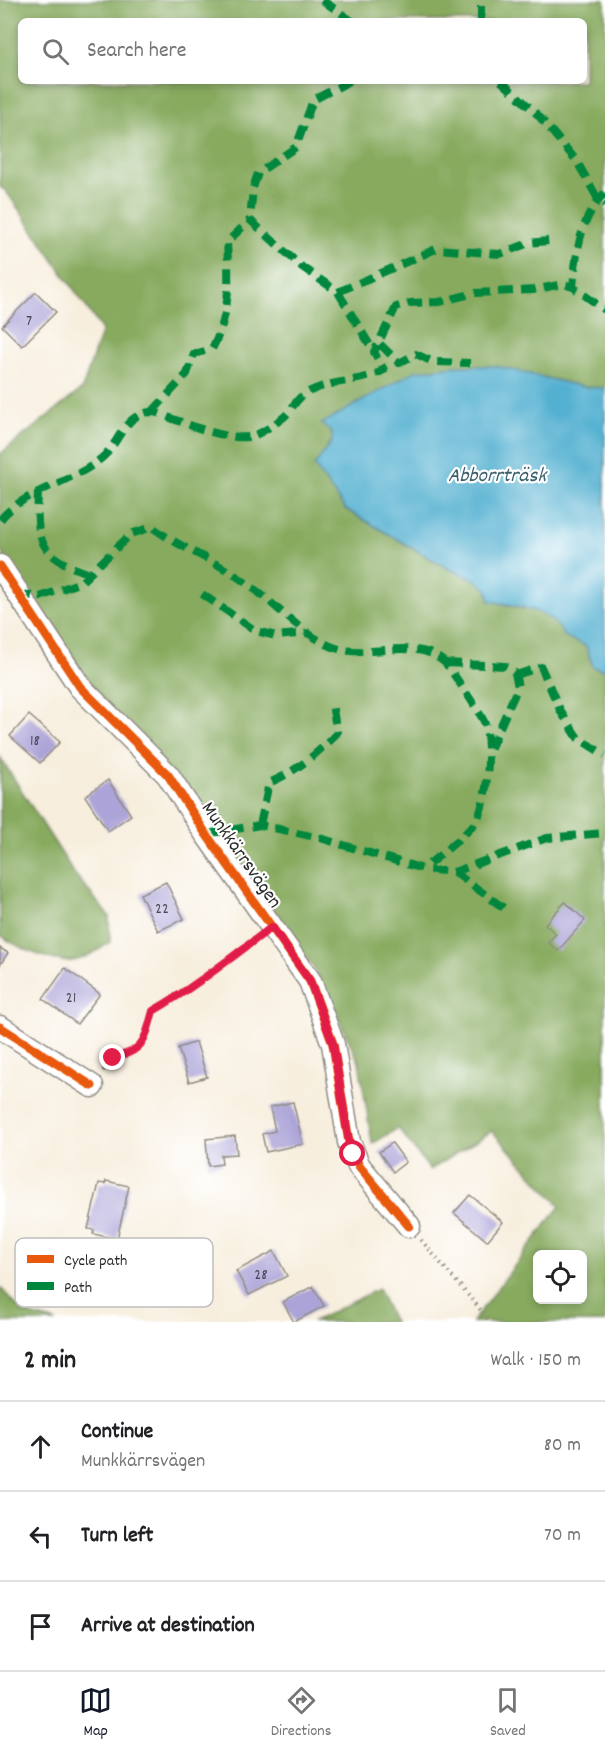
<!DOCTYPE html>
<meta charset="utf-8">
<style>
:root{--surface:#fff;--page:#f2f2f2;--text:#202124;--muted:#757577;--line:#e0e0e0;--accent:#111827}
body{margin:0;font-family:Dekko,sans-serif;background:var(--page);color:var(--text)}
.controls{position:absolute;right:18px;bottom:18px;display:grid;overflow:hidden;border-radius:9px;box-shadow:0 3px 9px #0003}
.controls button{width:54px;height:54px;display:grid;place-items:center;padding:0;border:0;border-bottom:2px solid var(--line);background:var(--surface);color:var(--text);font:30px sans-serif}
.stop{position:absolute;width:18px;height:18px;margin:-14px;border:4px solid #e11d48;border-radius:50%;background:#fff}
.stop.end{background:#e11d48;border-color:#fff;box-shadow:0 2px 6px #0008}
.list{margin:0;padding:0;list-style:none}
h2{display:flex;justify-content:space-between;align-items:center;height:78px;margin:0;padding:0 24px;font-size:26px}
h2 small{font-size:20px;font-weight:400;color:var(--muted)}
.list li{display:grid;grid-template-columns:39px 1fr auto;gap:18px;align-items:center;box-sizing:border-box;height:90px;padding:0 24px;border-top:2px solid var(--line)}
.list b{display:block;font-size:22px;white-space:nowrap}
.list p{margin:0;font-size:20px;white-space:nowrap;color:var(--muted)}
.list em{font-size:20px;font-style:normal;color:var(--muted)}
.icon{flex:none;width:33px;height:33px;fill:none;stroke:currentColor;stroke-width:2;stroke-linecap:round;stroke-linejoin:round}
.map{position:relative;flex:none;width:605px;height:1322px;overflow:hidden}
.search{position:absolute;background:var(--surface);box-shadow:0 3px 9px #0003;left:18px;right:18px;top:18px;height:66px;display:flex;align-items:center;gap:15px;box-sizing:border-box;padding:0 21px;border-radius:9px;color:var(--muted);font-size:22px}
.sheet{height:348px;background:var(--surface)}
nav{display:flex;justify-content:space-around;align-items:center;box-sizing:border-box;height:84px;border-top:2px solid var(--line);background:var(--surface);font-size:16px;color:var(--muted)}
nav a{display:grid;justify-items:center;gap:3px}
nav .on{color:var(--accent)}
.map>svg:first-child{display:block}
.forest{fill:#87aa5f;stroke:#596a45;stroke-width:1.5;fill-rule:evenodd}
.water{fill:#52b0d0;stroke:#3e6e7e;stroke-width:1.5}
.building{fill:#aca4d8}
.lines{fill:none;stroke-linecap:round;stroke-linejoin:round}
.street-casing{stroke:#918c84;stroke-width:25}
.path{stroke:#918c84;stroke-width:4;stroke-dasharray:1.5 4.5;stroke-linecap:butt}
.street{stroke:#fff;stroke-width:22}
.quiet{stroke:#00873e;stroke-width:8;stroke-dasharray:15 8;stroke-linecap:butt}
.cycleway-casing{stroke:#fff;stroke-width:13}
.cycleway{stroke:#e8590c;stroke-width:9}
.route{stroke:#e11d48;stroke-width:8}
.labels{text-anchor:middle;stroke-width:4.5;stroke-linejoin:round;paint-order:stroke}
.number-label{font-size:16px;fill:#4b4956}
.street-label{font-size:20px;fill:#2b2b2b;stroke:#fff}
.water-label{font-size:21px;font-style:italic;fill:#3b606d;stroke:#fff}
.key{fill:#fff;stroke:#bfbfbf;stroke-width:1.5}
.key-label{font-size:16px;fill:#2b2b2b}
</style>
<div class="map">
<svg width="605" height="1322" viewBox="0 0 605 1322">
<rect width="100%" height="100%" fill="#fff"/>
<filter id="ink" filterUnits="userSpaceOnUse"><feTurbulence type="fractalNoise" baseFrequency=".0167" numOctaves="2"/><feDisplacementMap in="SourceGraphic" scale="12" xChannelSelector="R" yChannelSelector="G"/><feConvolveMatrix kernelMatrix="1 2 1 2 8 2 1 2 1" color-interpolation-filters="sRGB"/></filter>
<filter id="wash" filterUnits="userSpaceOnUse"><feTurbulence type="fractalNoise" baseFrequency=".008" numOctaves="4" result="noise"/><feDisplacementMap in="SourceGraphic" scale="24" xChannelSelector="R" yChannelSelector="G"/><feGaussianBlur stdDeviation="1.35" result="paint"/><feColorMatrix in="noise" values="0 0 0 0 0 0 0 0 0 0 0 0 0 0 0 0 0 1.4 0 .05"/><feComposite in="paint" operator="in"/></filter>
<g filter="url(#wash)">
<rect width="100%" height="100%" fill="#f7eedd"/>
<path class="forest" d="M 0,0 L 605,0 L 605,388 L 584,387 L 496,366 L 391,386 L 322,424 L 332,432 L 332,441 L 327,445 L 345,509 L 447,568 L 474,579 L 487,589 L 490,601 L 543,613 L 558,623 L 567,635 L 586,646 L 593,667 L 605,670 L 605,1322 L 472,1322 L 560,1206 L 492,1131 L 430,1170 L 398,1128 L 372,1144 L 359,1062 L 316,972 L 264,895 L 99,694 L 19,586 L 0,548 L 0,454 L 82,389 L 102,330 L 6,191 L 0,187 ZM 21,21 L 584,21 L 584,81 L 21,81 ZM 538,1254 L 582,1254 L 582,1300 L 538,1300 Z
M 0,757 L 74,873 L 109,916 L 110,942 C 98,951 77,964 62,961 C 42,958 16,947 0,935 Z
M 0,1287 L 23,1313 L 57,1322 L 0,1322 Z
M 378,1289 L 394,1322 L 312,1322 Z"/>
<path class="water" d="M 456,366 L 496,366 L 584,387 L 605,388 L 605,670 L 593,667 L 586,646 L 564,636 C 552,608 517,607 490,601 L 487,589 L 474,579 L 447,568 L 345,509 L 314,466 L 332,441 L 332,432 L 321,424 L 415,371 Z"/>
<g id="blocks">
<path class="building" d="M 36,292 L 56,312 L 22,346 L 2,326 Z
M 29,715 L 60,742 L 40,763 L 10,736 Z
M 108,780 L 131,815 L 108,831 L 85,796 Z
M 166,882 L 184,919 L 158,931 L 140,894 Z
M 565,902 L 585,920 L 558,951 L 548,942 L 556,934 L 545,924 Z
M 0,948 L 8,953 L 0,965 Z
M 65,968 L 100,994 L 77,1024 L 43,999 Z
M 196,1042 L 207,1077 L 189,1082 L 178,1048 Z
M 293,1102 L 303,1144 L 266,1152 L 262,1134 L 275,1131 L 270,1107 Z
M 235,1136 L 237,1154 L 221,1155 L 222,1164 L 208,1166 L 206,1139 Z
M 392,1143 L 406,1162 L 393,1172 L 379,1152 Z
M 106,1181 L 129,1186 L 117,1239 L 93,1234 L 94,1230 L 88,1229 L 99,1183 L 105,1184 Z
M 470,1195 L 503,1222 L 487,1241 L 454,1213 Z
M 274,1251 L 287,1276 L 249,1295 L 236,1271 Z
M 313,1286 L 324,1306 L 294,1322 L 283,1302 Z"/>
</g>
</g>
<g filter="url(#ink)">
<use href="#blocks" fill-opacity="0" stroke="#918c84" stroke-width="1.5"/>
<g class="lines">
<g class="street-casing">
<path id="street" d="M 0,566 L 80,687 L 168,775 L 206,834 L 310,981 L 333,1044 L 349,1142 L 359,1166 L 409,1226
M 0,1027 L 92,1086"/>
</g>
<path class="path" d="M 103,1071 L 113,1058 C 144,1051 145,1040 153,1011 C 191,989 222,963 257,938
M 421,1240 L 491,1322"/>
<use href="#street" class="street"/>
<path class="quiet" d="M 322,0 L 352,21
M 481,21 L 481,0
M 350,81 L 313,100 L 296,147 L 258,173 L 253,188 L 250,220 L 302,267 L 338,292 L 436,249 L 500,254 L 529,243 L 549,241
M 501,81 L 537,114 L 576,160 L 598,199 L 605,205
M 605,193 C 580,217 576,254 573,287 L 605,310
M 338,292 L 374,352
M 380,344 L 399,363 L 416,354 L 433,362 L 470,363
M 152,412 L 187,374 L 194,354 L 212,349 C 231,313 229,282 227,242 L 250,220
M 38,491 C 36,543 39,556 90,574
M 0,520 C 27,487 72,485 104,456 C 120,441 125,413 152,412 C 158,412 167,417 173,419 C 192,426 233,442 253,436 C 262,433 276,423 284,417 C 291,411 295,401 302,396 C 325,379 359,384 384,370 L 374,352 L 396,307 L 410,303 L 439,302 L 475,293 L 533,290 L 563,284 L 573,287
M 17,594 L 40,597 L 81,582 L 131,534 L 152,527 C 180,548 213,559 242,580 C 272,600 300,634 333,647 C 365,659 400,641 432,654 C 436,656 444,661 447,665 C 453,673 484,718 486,726 C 490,750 489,804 474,824 C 464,837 437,857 423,869
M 202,594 L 256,631 L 276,636 L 307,633
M 446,663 L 505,666 L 515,673 L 518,687 L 488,754
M 516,675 L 541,667 L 561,712 L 578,738 L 605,755
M 260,825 L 269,783 C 298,770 316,755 337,733 L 332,704
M 206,834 L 260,825 L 320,838 L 423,869 L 454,872 L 547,838 L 605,833
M 454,872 L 508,911"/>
<g class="cycleway-casing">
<path id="cycleway" d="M 0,566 L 80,687 L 168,775 L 206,834 L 310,981 L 333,1044 L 349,1142 L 359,1166 L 409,1226
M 0,1027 L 92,1086"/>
</g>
<use href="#cycleway" class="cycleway"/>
</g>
</g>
<g class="lines" filter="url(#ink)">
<path class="route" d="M 113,1058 C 144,1051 145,1040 153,1011 C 195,987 233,956 272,927 L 310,981 L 333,1044 L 349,1142 L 353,1154"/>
</g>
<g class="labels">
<g class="number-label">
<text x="29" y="325">7</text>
<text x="35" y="745">18</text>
<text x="162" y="913">22</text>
<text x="71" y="1002">21</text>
<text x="261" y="1279">28</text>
</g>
<g class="street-label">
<text transform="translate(243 854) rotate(55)" y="7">Munkkärrsvägen</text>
</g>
<g class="water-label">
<text x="497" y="481">Abborrträsk</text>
</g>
</g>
<rect x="15" y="1238" width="198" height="69" rx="9" class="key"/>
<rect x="27" y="1255" width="27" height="8" fill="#e8590c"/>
<rect x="27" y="1282" width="27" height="8" fill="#00873e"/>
<g class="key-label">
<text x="64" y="1265">Cycle path</text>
<text x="64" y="1292">Path</text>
</g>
</svg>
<div class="controls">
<button><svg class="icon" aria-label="locate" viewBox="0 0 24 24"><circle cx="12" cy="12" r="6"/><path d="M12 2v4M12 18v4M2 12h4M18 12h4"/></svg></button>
</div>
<div class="stop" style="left:353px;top:1154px"></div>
<div class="stop end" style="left:113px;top:1058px"></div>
<div class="search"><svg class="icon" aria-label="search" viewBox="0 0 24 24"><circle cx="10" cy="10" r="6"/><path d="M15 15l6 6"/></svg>Search here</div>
</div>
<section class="sheet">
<h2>2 min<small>Walk · 150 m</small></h2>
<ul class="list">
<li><svg class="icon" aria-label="ahead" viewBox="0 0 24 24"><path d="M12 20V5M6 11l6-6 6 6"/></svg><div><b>Continue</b><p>Munkkärrsvägen</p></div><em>80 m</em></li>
<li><svg class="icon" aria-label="left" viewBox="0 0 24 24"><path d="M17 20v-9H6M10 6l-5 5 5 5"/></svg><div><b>Turn left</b></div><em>70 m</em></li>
<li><svg class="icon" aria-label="arrive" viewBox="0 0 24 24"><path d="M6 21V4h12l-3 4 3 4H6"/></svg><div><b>Arrive at destination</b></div></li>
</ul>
</section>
<nav>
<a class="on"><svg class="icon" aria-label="map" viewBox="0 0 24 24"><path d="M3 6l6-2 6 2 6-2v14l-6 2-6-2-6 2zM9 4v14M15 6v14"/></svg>Map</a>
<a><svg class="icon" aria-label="directions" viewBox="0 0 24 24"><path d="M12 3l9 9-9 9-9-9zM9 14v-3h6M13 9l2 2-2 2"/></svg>Directions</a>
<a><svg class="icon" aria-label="saved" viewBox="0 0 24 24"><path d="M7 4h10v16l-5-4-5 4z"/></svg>Saved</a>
</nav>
